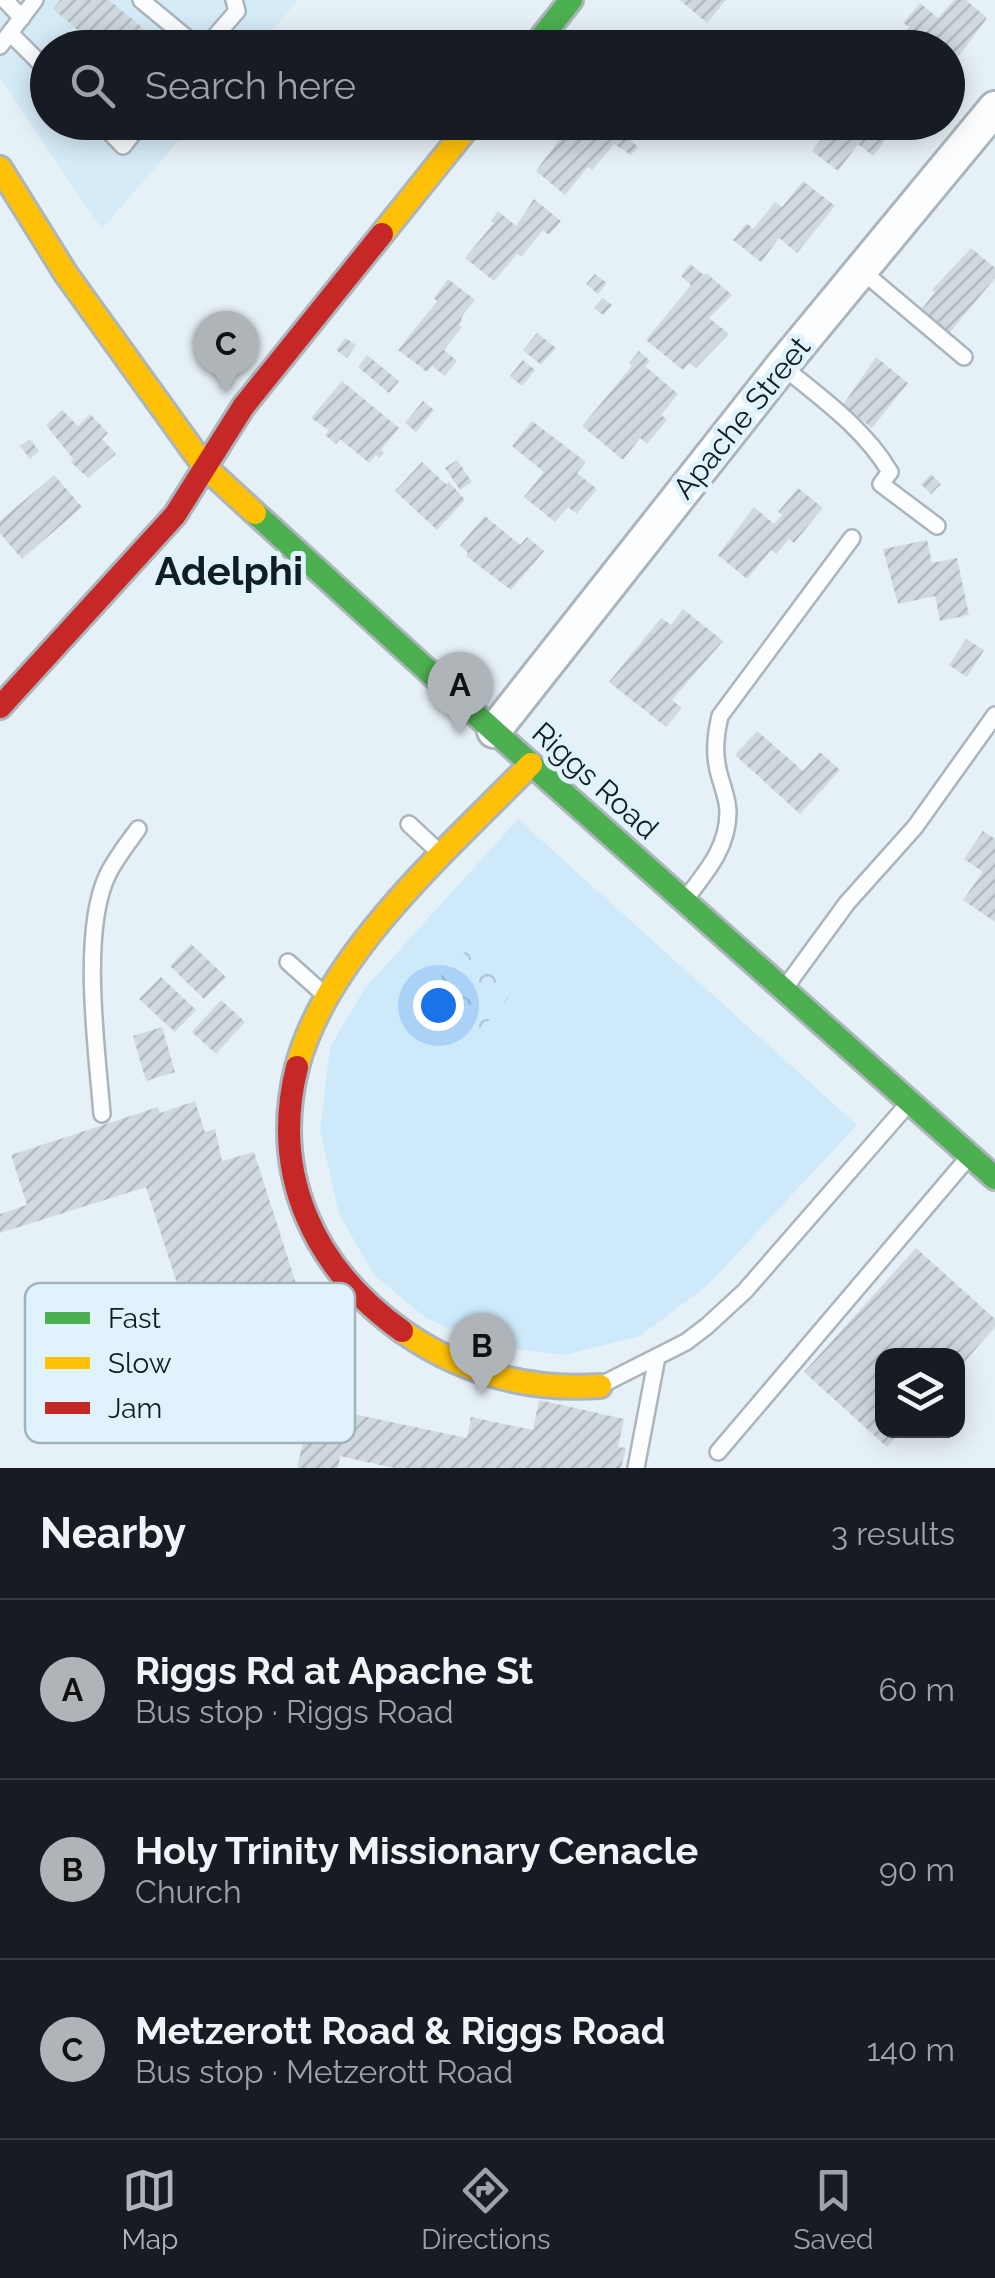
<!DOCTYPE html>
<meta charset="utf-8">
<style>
:root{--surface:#171b24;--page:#242831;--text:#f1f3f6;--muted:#9ea1a6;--line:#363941;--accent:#aeb4b8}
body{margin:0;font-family:Raleway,sans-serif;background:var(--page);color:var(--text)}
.controls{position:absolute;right:30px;bottom:30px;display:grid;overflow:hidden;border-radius:20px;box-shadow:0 5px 25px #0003}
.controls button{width:90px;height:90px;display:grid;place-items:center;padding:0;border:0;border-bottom:2px solid var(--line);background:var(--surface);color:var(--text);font:50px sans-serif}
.you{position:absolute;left:438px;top:1005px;width:35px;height:35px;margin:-25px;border:8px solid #fff;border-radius:50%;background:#1a73e8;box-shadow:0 0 0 15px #1a73e833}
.badge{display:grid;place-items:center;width:65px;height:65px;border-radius:50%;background:var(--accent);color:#111;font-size:32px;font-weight:700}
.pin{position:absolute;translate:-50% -82px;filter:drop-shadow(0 2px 5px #0008)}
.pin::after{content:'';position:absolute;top:52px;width:35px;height:30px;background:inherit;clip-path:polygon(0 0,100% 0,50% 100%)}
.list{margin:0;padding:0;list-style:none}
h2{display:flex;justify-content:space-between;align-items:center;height:130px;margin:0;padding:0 40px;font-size:42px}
h2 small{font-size:32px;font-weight:400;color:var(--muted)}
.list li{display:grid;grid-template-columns:65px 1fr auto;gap:30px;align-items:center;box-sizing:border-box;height:180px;padding:0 40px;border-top:2px solid var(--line)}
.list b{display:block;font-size:38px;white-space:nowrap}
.list p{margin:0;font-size:32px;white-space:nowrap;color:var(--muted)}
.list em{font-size:32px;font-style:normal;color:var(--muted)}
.icon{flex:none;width:55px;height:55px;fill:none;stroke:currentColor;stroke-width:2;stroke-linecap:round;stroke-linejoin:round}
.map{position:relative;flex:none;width:995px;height:1468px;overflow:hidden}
.search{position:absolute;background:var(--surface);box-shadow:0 5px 25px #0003;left:30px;right:30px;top:30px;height:110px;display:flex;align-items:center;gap:25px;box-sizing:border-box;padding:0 35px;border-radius:55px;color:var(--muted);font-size:38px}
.sheet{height:670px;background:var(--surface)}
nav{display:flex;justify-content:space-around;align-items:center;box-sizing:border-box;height:140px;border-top:2px solid var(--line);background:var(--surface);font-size:28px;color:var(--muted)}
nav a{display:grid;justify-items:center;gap:5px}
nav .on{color:var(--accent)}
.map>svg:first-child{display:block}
.built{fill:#d5ebf7}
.grass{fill:#ceeafa}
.park{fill:url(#park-crowns)}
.building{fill:url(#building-hatch)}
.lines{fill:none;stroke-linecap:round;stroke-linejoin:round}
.lane-casing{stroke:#abb5bb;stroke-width:20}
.street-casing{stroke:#abb5bb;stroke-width:38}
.fast-casing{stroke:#abb5bb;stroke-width:28}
.slow-casing{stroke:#abb5bb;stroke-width:28}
.jam-casing{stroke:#abb5bb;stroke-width:28}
.lane{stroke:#fbfdfe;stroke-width:15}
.street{stroke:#fbfdfe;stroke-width:32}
.fast{stroke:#4caf50;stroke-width:22}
.slow{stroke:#ffc107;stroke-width:22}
.jam{stroke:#c62828;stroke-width:22}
.labels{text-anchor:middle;stroke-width:10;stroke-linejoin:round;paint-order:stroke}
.street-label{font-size:30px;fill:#121d23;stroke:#e0f3fd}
.district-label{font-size:40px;font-weight:bold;fill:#121d23;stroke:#e0f3fd}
.key{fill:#e0f3fd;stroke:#a2b3bc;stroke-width:2.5}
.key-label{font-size:28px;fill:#121d23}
</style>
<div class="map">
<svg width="995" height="1468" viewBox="0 0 995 1468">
<defs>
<pattern id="park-crowns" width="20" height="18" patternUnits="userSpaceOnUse" patternTransform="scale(2.5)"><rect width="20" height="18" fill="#ceeafa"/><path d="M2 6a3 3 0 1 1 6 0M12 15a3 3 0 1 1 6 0" fill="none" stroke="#b0c8d6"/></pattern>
<pattern id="building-hatch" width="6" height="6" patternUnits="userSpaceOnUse" patternTransform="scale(2.5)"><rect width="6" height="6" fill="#cfd9df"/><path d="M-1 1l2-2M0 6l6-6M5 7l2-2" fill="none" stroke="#b1babf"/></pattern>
</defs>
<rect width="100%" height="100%" fill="#e6f1f7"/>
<path class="built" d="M 0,0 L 298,0 L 258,47 L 48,48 L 48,122 L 194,123 L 102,229 L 0,79 Z"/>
<path class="grass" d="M 518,819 L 857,1125 L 708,1285 L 640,1336 L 563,1355 L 484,1345 L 426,1318 L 374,1275 L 339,1214 L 320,1130 L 330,1047 L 365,988 Z"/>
<path class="park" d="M 465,952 L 484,952 L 517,988 L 478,1033 L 437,994 L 441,975 Z"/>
<path class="building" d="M 60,0 L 109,0 L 167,48 L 90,48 L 84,42 L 87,38 L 53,9 Z
M 680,0 L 726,0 L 707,23 Z
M 954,0 L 966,0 L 987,18 L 953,64 L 948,60 L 948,48 L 906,48 L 897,40 L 909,27 L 903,23 L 920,3 L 938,18 Z
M 577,122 L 591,122 L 596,127 L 600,122 L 618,122 L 634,136 L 630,140 L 638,147 L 631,155 L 614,144 L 592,170 L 588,167 L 565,195 L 536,171 L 571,124 L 574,126 Z
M 833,122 L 899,122 L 873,156 L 858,144 L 838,171 L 812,151 L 825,134 L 833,139 L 841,129 Z
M 803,181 L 835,206 L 797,253 L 779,238 L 761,262 L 733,240 L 747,223 L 753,229 L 775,202 L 782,207 Z
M 534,199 L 561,221 L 549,235 L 543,230 L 521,257 L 517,254 L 494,281 L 465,258 L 494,223 L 491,221 L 498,211 L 516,226 Z
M 971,248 L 995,268 L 995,278 L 946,337 L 918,314 L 935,292 L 932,290 Z
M 690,264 L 704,275 L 706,273 L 732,295 L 709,318 L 729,334 L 696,368 L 689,363 L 683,370 L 646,340 L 691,285 L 681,276 Z
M 595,274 L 607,283 L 598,294 L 586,284 Z
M 448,279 L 475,300 L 463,315 L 459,325 L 462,327 L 444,350 L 457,361 L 445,376 L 432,366 L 427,372 L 398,350 L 437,301 L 434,298 Z
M 603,298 L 612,305 L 603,315 L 594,308 Z
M 537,333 L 556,348 L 541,365 L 523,350 Z
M 345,338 L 356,345 L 347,358 L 336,350 Z
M 639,351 L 650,361 L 645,366 L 678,394 L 661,415 L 667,420 L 647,444 L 640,438 L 623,460 L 582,426 L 632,366 L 629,363 Z
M 367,355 L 399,381 L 389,393 L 358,367 Z
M 876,357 L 908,383 L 872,428 L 843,405 Z
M 523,360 L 535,370 L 522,386 L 510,376 Z
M 342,381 L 399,428 L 381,450 L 384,453 L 379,458 L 376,455 L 369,463 L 340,439 L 336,444 L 325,435 L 329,430 L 311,418 Z
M 423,401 L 434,410 L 416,432 L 405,423 Z
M 62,410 L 78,426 L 90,414 L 108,433 L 102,439 L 116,454 L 88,478 L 71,462 L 74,460 L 46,425 Z
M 532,421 L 586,462 L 577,473 L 597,489 L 577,514 L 568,507 L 555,522 L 524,497 L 544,472 L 512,446 Z
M 30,439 L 39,451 L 30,459 L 20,446 Z
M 457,460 L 472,482 L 460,490 L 445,468 Z
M 422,462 L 447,485 L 449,482 L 465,500 L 437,530 L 395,491 Z
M 931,474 L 941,484 L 931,494 L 921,484 Z
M 54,475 L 82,507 L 22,559 L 0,533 L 0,521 Z
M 798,488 L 823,508 L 794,543 L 789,539 L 776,554 L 771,550 L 747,579 L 718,555 L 754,507 L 774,524 L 782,515 L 778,512 Z
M 485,516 L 520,545 L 527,537 L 544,551 L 511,590 L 466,556 L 468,553 L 460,545 Z
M 927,540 L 932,563 L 957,558 L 969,615 L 940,621 L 935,596 L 898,604 L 883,549 Z
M 683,609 L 723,641 L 672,700 L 682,708 L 666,727 L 609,682 L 661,618 L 671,625 Z
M 966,639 L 984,650 L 967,677 L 949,665 Z
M 757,731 L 803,771 L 820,752 L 840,770 L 800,814 L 735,755 Z
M 983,831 L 995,839 L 995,922 L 963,900 L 983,872 L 964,859 Z
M 191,944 L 226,977 L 204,999 L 170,966 Z
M 161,977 L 196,1010 L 175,1032 L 139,999 Z
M 221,1000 L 245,1022 L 216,1054 L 192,1032 Z
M 162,1027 L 175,1072 L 146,1081 L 133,1036 Z
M 195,1101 L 205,1132 L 215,1129 L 222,1161 L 254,1152 L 313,1337 L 282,1349 L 292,1378 L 261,1388 L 266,1402 L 220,1417 L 146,1187 L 0,1233 L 0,1214 L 27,1205 L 11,1155 L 158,1107 L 160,1113 Z
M 916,1248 L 995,1319 L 995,1327 L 958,1369 L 958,1356 L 882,1356 L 882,1430 L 902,1430 L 887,1447 L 804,1372 Z
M 539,1400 L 624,1419 L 618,1447 L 626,1448 L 621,1468 L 394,1468 L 340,1456 L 338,1468 L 297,1468 L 303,1442 L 318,1440 L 325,1408 L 467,1438 L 471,1417 L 533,1430 Z"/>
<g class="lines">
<g class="lane-casing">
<path id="lane" d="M 5,0 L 22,18
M 141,0 L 199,48
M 10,33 L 48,71
M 0,46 L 35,0
M 205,48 L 237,11 L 234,0
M 100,122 L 123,146 L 142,122
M 862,271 L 964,357
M 782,366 C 821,398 864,428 890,472 L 881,484 L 937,526
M 409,824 L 440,853
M 687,897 C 707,871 728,847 728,812 C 728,796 719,780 717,764 C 714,748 716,733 720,716 L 852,538
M 288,962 L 326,996
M 787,985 L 847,903 L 915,827 L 995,715
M 102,1114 C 97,1051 80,931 108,874 C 116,858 128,843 138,829
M 601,1385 L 686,1342 L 707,1326 L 745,1291 L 908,1104
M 718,1452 L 967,1159
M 636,1468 L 657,1357"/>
</g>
<g class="street-casing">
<path id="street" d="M 494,731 L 782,366 L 995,108"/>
</g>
<g class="fast-casing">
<path id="fast" d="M 533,48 L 571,0
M 255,513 L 494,731 L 995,1178"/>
</g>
<g class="slow-casing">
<path id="slow" d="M 0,168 L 66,274 L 205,467 L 255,513
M 382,234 L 472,122
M 297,1067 C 327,953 451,846 531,764
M 402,1331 C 462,1373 527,1391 600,1386"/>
</g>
<g class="jam-casing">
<path id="jam" d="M 0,707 L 175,515 L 243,407 L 382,234
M 297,1067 C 270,1175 314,1268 402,1331"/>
</g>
<use href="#lane" class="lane"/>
<use href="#street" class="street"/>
<use href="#fast" class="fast"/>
<use href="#slow" class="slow"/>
<use href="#jam" class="jam"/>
</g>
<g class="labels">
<g class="street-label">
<text transform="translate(742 418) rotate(-51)" y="10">Apache Street</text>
<text transform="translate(595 781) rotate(42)" y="10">Riggs Road</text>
</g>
<g class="district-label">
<text x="229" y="585">Adelphi</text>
</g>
</g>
<rect x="25" y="1283" width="330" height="160" rx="15" class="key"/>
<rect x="45" y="1312" width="45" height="12" fill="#4caf50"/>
<rect x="45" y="1357" width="45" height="12" fill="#ffc107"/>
<rect x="45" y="1402" width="45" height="12" fill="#c62828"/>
<g class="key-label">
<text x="108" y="1328">Fast</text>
<text x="108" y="1373">Slow</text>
<text x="108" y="1418">Jam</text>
</g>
</svg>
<div class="controls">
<button><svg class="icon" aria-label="layers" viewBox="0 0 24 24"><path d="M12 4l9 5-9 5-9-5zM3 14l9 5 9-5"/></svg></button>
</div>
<div class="you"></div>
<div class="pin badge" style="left:460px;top:734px">A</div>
<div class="pin badge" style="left:482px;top:1395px">B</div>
<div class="pin badge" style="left:226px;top:393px">C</div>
<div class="search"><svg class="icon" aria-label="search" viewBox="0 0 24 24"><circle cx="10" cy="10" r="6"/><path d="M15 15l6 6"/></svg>Search here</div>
</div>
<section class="sheet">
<h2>Nearby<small>3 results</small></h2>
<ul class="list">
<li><span class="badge">A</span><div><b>Riggs Rd at Apache St</b><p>Bus stop · Riggs Road</p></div><em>60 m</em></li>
<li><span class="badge">B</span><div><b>Holy Trinity Missionary Cenacle</b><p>Church</p></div><em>90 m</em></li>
<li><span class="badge">C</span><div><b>Metzerott Road &amp; Riggs Road</b><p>Bus stop · Metzerott Road</p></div><em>140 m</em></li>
</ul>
</section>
<nav>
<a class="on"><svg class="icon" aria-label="map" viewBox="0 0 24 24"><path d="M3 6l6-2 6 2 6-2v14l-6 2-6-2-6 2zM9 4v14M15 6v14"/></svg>Map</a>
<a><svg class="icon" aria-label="directions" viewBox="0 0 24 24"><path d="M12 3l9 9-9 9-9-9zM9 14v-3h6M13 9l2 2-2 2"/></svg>Directions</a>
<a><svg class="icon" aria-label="saved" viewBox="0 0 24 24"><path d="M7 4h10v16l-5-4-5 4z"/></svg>Saved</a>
</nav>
